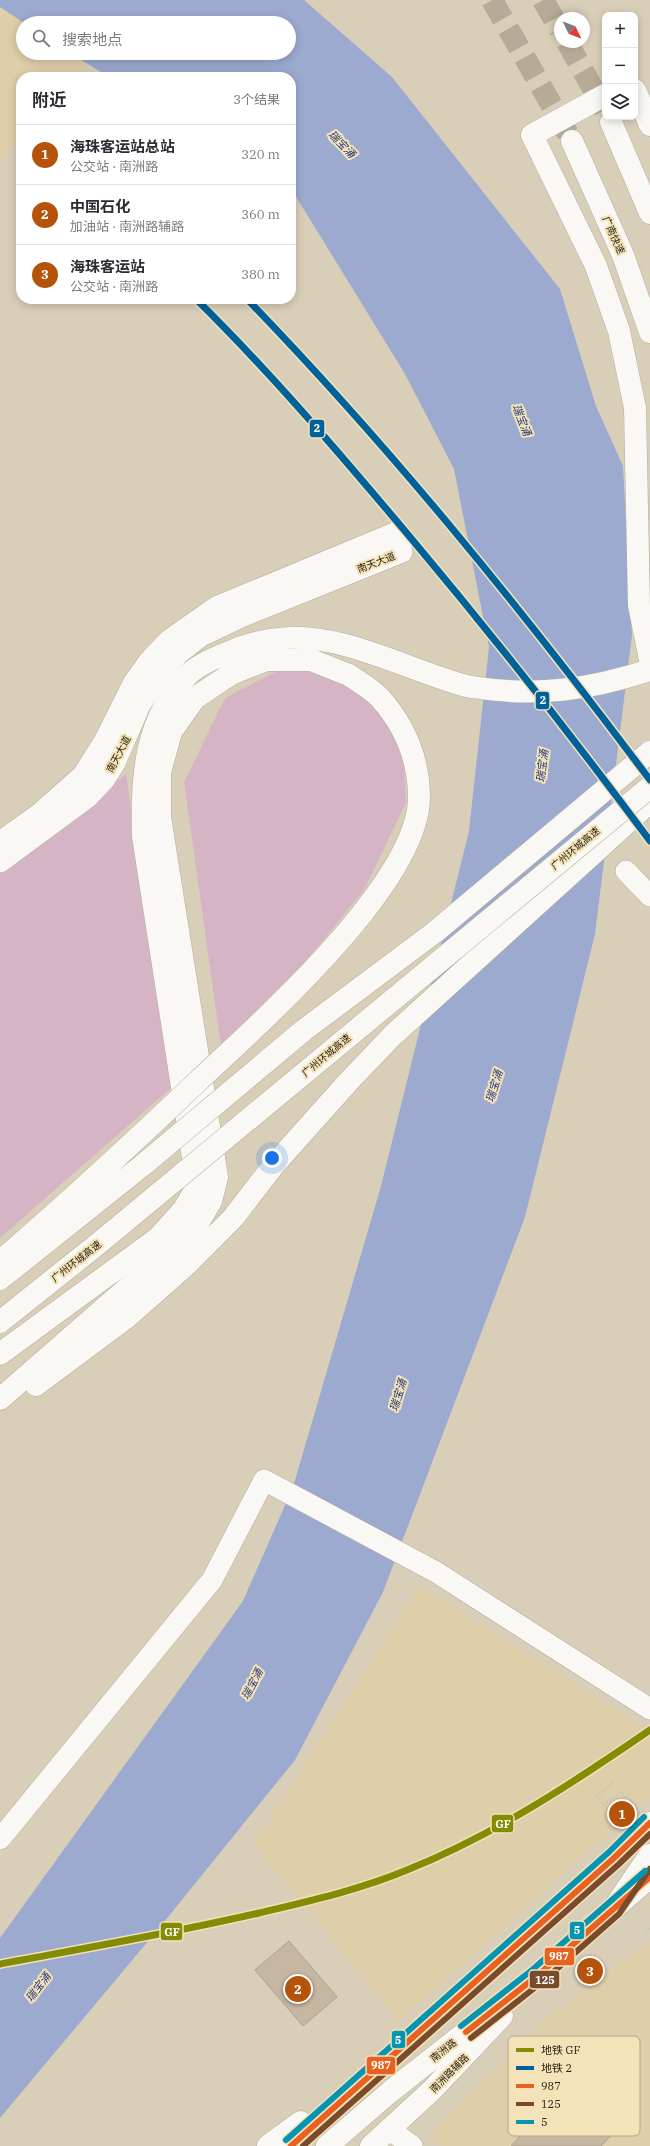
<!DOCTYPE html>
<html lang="zh">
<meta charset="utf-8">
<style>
:root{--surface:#fff;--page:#f2f2f3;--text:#2b2b33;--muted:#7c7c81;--line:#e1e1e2;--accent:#b45309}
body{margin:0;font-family:"IBM Plex Serif","Noto Sans SC",serif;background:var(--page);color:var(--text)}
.controls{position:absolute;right:12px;top:12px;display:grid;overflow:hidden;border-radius:8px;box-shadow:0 2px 10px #0003}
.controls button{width:36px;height:36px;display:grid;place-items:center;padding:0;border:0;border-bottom:1px solid var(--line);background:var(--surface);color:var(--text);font:20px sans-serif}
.compass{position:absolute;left:554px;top:12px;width:36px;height:36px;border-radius:50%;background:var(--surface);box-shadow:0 2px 10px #0003;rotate:133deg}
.you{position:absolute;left:272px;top:1158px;width:14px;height:14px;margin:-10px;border:3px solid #fff;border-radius:50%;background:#1a73e8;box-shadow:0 0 0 6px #1a73e833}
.badge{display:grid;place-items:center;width:26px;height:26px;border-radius:50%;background:var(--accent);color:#fff;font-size:13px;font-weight:700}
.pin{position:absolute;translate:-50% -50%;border:2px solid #fff;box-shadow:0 1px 4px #0006}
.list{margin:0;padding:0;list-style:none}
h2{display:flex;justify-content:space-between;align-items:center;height:52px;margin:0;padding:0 16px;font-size:17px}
h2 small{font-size:13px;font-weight:400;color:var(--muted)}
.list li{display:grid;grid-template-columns:26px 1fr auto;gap:12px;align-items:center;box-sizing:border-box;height:60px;padding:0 16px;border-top:1px solid var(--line)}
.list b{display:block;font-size:15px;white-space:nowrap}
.list p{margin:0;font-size:13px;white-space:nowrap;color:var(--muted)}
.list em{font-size:13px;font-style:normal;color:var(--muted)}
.icon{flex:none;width:22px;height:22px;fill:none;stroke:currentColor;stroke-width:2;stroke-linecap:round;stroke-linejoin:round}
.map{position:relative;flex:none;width:650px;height:2146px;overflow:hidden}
.search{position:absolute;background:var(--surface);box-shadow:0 2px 10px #0003;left:16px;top:16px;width:280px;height:44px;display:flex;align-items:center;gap:10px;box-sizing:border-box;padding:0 14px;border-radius:22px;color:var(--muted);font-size:15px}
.panel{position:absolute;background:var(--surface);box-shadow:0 2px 10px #0003;left:16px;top:72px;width:280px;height:232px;border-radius:16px}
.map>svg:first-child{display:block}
.built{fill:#deceaa}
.green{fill:#d5b4c6}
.water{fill:#9caacf}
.building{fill:#c5b7a2;stroke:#aaa090}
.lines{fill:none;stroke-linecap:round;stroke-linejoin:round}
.highway-tunnel{stroke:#b5ab97;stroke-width:22;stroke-dasharray:22 11;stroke-linecap:butt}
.minor-casing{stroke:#b4ad9b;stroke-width:22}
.major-casing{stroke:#b4ad9b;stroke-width:23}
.highway-casing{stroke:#b4ad9b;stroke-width:23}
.path{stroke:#cac6c0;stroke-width:2.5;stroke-dasharray:2 2;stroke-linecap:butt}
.minor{stroke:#f9f8f4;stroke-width:21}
.major{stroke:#f9f8f4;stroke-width:22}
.highway{stroke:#f9f8f4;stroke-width:22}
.highway-bridge-casing{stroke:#b4ad9b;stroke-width:23;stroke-linecap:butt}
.path-bridge{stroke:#cac6c0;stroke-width:2.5;stroke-dasharray:2 2;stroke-linecap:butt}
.highway-bridge{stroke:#f9f8f4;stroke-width:22}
.bus-1-casing{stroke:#f4e2b8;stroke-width:9}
.bus-2-casing{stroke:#f4e2b8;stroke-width:9}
.bus-3-casing{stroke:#f4e2b8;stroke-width:9}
.bus-1{stroke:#e86121;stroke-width:6}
.bus-2{stroke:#7a4b2a;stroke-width:6}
.bus-3{stroke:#0594b1;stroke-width:6}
.metro-1-casing{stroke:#f4e2b8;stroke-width:10}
.metro-2-casing{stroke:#f4e2b8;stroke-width:10}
.metro-1{stroke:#848c06;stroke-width:7}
.metro-2{stroke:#00629b;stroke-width:7}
.labels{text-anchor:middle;stroke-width:4;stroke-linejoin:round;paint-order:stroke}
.street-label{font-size:10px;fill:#241d0e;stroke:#f4e2b8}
.water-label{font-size:11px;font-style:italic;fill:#253a83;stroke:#f4e2b8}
.key{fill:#f4e2b8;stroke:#b6a785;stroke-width:1}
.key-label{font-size:11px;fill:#241d0e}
.line-badge{stroke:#f4e2b8;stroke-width:1.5}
.badge-label{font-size:11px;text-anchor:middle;font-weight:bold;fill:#fff}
</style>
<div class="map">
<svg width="650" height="2146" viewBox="0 0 650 2146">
<rect width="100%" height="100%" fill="#d9cfb9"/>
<path class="built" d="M 0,7 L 24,23 L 23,53 L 70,53 L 87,65 L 76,77 L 21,77 L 21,137 L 0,160 Z
M 419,1586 L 650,1730 L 650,1797 L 399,2021 L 254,1844 Z
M 650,1940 L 650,2146 L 442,2146 L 428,2136 L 548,2018 Z"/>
<path class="green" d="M 287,666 L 329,676 L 375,702 L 403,746 L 406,803 L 364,890 L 306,961 L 221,1046 L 184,782 L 225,698 Z
M 126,774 L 171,1088 L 0,1238 L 0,871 Z"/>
<path class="water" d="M 0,0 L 304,0 L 392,77 L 560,289 L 596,406 L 623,466 L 632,635 L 595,934 L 525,1217 L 383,1592 L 295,1760 L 160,1927 L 0,2118 L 0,1938 L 243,1601 L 293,1487 L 381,1186 L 469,831 L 489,647 L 454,469 L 405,374 L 295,195 L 291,193 L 291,77 L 109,77 L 70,53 L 289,53 L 289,23 L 24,23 L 0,7 Z"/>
<path class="building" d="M 289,1941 L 337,1997 L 303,2026 L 255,1970 Z
M 571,2080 L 621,2125 L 601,2146 L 511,2146 Z"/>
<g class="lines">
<path class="highway-tunnel" d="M 492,0 L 572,141
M 543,0 L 560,30
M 567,42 L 605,110"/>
<g class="minor-casing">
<path id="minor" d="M 0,842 L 39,814 L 83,775 L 105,740 L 134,682 L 149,661 L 169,640 L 216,607 L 397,532 L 402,552 L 241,617 L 201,636 L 178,654 L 151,688 L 140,705 L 115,763 L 105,779 L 88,797 L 0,862
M 626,871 L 650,896
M 0,1839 L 212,1580 L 264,1480 L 436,1572 L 650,1709
M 389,2129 L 412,2146"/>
</g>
<g class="major-casing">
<path id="major" d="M 635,90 L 650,125
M 605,95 L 532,135 L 596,266 L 619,331 L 635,408 L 639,605 L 650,660
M 268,2146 L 301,2122
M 291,2146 L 614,1858 L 650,1823
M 327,2146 L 391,2091 L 537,1976 L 650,1877
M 371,2146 L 431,2091 L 502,2016"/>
</g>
<g class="highway-casing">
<path id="highway" d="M 611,122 L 650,213
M 572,141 L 623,255 L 650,332
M 0,1354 L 158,1238 L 184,1209 L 194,1192 L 196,1177 L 143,836 C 141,777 145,717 189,674 C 200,663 224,654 239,648 C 276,635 306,635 345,645 C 379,654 411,668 444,679 C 453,682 463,686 472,687 C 535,697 590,690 650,670
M 36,1385 L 126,1318 L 185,1266 L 233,1218 L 273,1166 L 349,1081 L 393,1035 L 650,802
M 0,1399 L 194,1230 L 211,1201 L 217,1177 L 160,817 L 160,772 L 171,732 L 195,698 L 231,674 L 266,660 L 311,660 L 349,675
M 614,1908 L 650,1855"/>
</g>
<path class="path" d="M 645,1932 L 650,1928"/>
<use href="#minor" class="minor"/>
<use href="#major" class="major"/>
<use href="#highway" class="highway"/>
<g class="highway-bridge-casing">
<path id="highway-bridge" d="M 4,1258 C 70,1201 134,1142 197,1082 C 259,1024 418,884 419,798 C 419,760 405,726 380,698 C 372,689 359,682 349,675
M 0,1279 L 143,1165 L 304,1030 L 435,932 L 650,752
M 0,1322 L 99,1243 L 650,787"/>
</g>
<path class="path-bridge" d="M 613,1782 L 597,1796 L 603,1805 L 621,1792 L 650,1827"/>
<use href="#highway-bridge" class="highway-bridge"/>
<g class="bus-1-casing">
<path id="bus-1" d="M 466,2032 L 537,1976 L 650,1877
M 291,2146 L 614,1858 L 650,1823"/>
</g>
<g class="bus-2-casing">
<path id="bus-2" d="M 471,2038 L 542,1982 L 619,1914 L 650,1869
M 303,2146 L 619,1864 L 650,1834"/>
</g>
<g class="bus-3-casing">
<path id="bus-3" d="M 461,2026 L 532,1970 L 645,1871
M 286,2140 L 609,1852 L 644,1817"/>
</g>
<use href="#bus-1" class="bus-1"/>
<use href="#bus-2" class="bus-2"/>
<use href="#bus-3" class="bus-3"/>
<g class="metro-1-casing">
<path id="metro-1" d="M 0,1964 C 86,1948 173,1933 259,1913 C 309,1901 359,1890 407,1870 C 494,1835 573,1783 650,1730"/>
</g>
<g class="metro-2-casing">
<path id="metro-2" d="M 196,299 C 272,374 341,455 410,537 C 493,636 573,737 650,841
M 247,299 C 393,450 524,612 650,780"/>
</g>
<use href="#metro-1" class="metro-1"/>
<use href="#metro-2" class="metro-2"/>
</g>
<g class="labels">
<g class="street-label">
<text transform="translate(614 235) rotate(66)" y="4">广南快速</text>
<text transform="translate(376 562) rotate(-21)" y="4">南天大道</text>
<text transform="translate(118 754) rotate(-62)" y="4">南天大道</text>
<text transform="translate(575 848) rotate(-40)" y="4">广州环城高速</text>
<text transform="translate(326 1055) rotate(-40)" y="4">广州环城高速</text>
<text transform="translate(76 1261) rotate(-38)" y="4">广州环城高速</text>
<text transform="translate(443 2050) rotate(-38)" y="4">南洲路</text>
<text transform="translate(449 2073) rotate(-45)" y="4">南洲路辅路</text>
</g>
<g class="water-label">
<text transform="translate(342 144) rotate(46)" y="4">瑞宝涌</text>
<text transform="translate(522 420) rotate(69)" y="4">瑞宝涌</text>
<text transform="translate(542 766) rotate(-83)" y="4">瑞宝涌</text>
<text transform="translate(494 1086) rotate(-73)" y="4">瑞宝涌</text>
<text transform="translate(398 1395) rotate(-73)" y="4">瑞宝涌</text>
<text transform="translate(252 1684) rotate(-62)" y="4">瑞宝涌</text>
<text transform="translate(38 1987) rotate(-52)" y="4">瑞宝涌</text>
</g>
</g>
<rect x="508" y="2036" width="132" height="100" rx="6" class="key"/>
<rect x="516" y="2048" width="18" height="4" fill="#848c06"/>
<rect x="516" y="2066" width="18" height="4" fill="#00629b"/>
<rect x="516" y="2084" width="18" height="4" fill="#e86121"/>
<rect x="516" y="2102" width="18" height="4" fill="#7a4b2a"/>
<rect x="516" y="2120" width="18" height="4" fill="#0594b1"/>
<g class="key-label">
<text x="541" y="2054">地铁 GF</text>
<text x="541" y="2072">地铁 2</text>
<text x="541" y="2090">987</text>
<text x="541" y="2108">125</text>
<text x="541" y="2126">5</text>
</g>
<g class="line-badge">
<rect x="309" y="419" width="16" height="19" rx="4" fill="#00629b"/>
<rect x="535" y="691" width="15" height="19" rx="4" fill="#00629b"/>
<rect x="491" y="1814" width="23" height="19" rx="4" fill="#848c06"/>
<rect x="569" y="1921" width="16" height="19" rx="4" fill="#0594b1"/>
<rect x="160" y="1922" width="23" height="19" rx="4" fill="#848c06"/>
<rect x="544" y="1947" width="31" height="19" rx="4" fill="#e86121"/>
<rect x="529" y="1970" width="31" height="19" rx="4" fill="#7a4b2a"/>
<rect x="391" y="2030" width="15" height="19" rx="4" fill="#0594b1"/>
<rect x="366" y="2056" width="30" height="19" rx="4" fill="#e86121"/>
</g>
<g class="badge-label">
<text x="317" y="432">2</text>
<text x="543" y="704">2</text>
<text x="503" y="1828">GF</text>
<text x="577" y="1934">5</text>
<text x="172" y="1936">GF</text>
<text x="559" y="1960">987</text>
<text x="545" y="1984">125</text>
<text x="398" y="2044">5</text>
<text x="381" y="2069">987</text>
</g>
</svg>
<div class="controls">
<button>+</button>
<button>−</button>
<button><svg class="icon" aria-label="layers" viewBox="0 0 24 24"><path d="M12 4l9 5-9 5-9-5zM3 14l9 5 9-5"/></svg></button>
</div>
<svg class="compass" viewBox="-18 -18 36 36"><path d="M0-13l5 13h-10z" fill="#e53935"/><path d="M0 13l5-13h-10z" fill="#7c7c81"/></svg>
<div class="you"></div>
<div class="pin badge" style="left:622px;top:1814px">1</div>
<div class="pin badge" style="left:298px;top:1989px">2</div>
<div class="pin badge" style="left:590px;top:1971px">3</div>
<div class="search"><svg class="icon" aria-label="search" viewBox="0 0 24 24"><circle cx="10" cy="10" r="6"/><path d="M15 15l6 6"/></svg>搜索地点</div>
<section class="panel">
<h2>附近<small>3个结果</small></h2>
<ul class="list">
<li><span class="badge">1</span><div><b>海珠客运站总站</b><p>公交站 · 南洲路</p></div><em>320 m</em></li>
<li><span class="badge">2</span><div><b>中国石化</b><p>加油站 · 南洲路辅路</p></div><em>360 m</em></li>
<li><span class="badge">3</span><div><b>海珠客运站</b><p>公交站 · 南洲路</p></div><em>380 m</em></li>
</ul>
</section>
</div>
